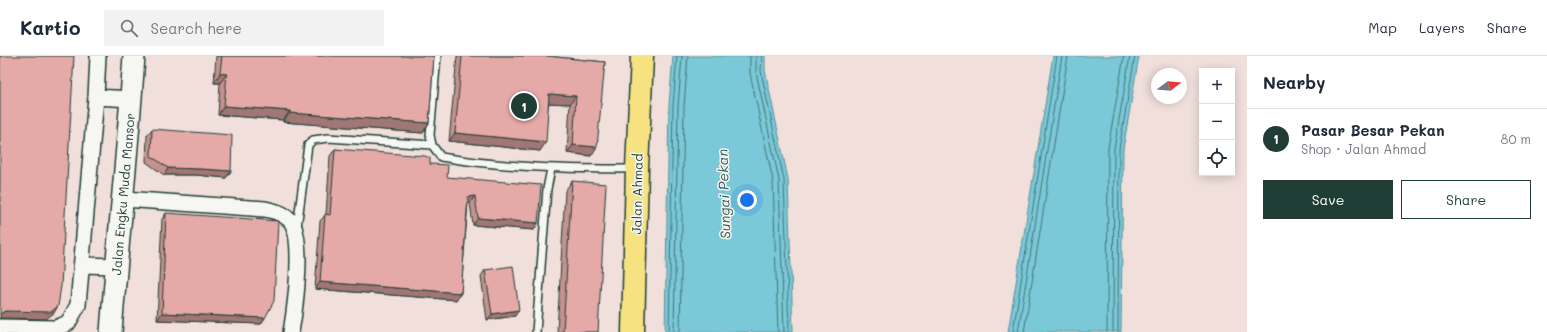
<!DOCTYPE html>
<meta charset="utf-8">
<style>
:root{--surface:#fff;--page:#f2f2f3;--text:#1f2937;--muted:#747a83;--line:#e0e1e3;--accent:#1f3d34}
body{margin:0;font-family:Mali,sans-serif;background:var(--page);color:var(--text)}
.controls{position:absolute;right:12px;top:12px;display:grid;overflow:hidden;border-radius:0px;box-shadow:0 2px 10px #0003}
.controls button{width:36px;height:36px;display:grid;place-items:center;padding:0;border:0;border-bottom:1px solid var(--line);background:var(--surface);color:var(--text);font:20px sans-serif}
.compass{position:absolute;left:1151px;top:12px;width:36px;height:36px;border-radius:50%;background:var(--surface);box-shadow:0 2px 10px #0003;rotate:74deg}
.you{position:absolute;left:747px;top:144px;width:14px;height:14px;margin:-10px;border:3px solid #fff;border-radius:50%;background:#1a73e8;box-shadow:0 0 0 6px #1a73e833}
.badge{display:grid;place-items:center;width:26px;height:26px;border-radius:50%;background:var(--accent);color:#fff;font-size:13px;font-weight:700}
.pin{position:absolute;translate:-50% -50%;border:2px solid #fff;box-shadow:0 1px 4px #0006}
.list{margin:0;padding:0;list-style:none}
h2{display:flex;justify-content:space-between;align-items:center;height:52px;margin:0;padding:0 16px;font-size:17px}
h2 small{font-size:13px;font-weight:400;color:var(--muted)}
.list li{display:grid;grid-template-columns:26px 1fr auto;gap:12px;align-items:center;box-sizing:border-box;height:60px;padding:0 16px;border-top:1px solid var(--line)}
.list b{display:block;font-size:15px;white-space:nowrap}
.list p{margin:0;font-size:13px;white-space:nowrap;color:var(--muted)}
.list em{font-size:13px;font-style:normal;color:var(--muted)}
.actions{display:flex;gap:8px;padding:12px 16px}
.actions a{flex:1;padding:9px 0;border:1px solid var(--accent);border-radius:0px;text-align:center;font-size:14px;color:var(--accent)}
.actions .main{background:var(--accent);color:#fff}
.icon{flex:none;width:22px;height:22px;fill:none;stroke:currentColor;stroke-width:2;stroke-linecap:round;stroke-linejoin:round}
.map{position:relative;flex:none;width:1247px;height:276px;overflow:hidden}
header{display:flex;align-items:center;gap:24px;box-sizing:border-box;height:56px;padding:0 20px;background:var(--surface);border-bottom:1px solid var(--line)}
header strong{font-size:19px}
nav{display:flex;gap:22px;margin-inline-start:auto;font-size:14px}
.search{width:280px;height:36px;background:var(--page);display:flex;align-items:center;gap:10px;box-sizing:border-box;padding:0 14px;border-radius:0px;color:var(--muted);font-size:15px}
main{display:flex}
aside{flex:1;background:var(--surface)}
.map>svg:first-child{display:block}
.water{fill:#7ac8d8;stroke:#569096}
.lines{fill:none;stroke-linecap:round;stroke-linejoin:round}
.shore{stroke:#437576;stroke-width:1}
.lane-casing{stroke:#1f3d34;stroke-width:10}
.street-casing{stroke:#1f3d34;stroke-width:18}
.secondary-casing{stroke:#1f3d34;stroke-width:24}
.highway-casing{stroke:#1f3d34;stroke-width:25}
.lane{stroke:#f6f6f2;stroke-width:7}
.street{stroke:#f6f6f2;stroke-width:15}
.secondary{stroke:#f6f6f2;stroke-width:21}
.highway{stroke:#f7e281;stroke-width:22}
.wall{fill:#c59290;stroke:#1f3d34}
.shaded-wall{fill:#a07775;stroke:#1f3d34}
.building{fill:#e5aaa7;stroke:#1f3d34}
.labels{text-anchor:middle;stroke-width:3;stroke-linejoin:round;paint-order:stroke}
.street-label{font-size:13px;fill:#1f3d34;stroke:#f6f6f2}
.water-label{font-size:14px;font-style:italic;fill:#315955;stroke:#f6f6f2}
</style>
<header>
<strong>Kartio</strong>
<div class="search"><svg class="icon" aria-label="search" viewBox="0 0 24 24"><circle cx="10" cy="10" r="6"/><path d="M15 15l6 6"/></svg>Search here</div>
<nav><a>Map</a><a>Layers</a><a>Share</a></nav>
</header>
<main>
<div class="map">
<svg width="1247" height="276" viewBox="0 0 1247 276">
<rect width="100%" height="100%" fill="#f1dfdc"/>
<filter id="ink" filterUnits="userSpaceOnUse"><feTurbulence type="fractalNoise" baseFrequency=".025" numOctaves="2"/><feDisplacementMap in="SourceGraphic" scale="8" xChannelSelector="R" yChannelSelector="G"/><feConvolveMatrix kernelMatrix="1 2 1 2 8 2 1 2 1" color-interpolation-filters="sRGB"/></filter>
<g filter="url(#ink)">
<path class="water" d="M 673,0 L 765,0 L 765,14 L 788,123 L 793,276 L 665,276 L 669,49 Z
M 1053,0 L 1139,0 L 1123,93 L 1121,276 L 1008,276 Z"/>
<g class="lines">
<path class="shore" d="M 750,0 L 750,17 L 773,125 L 778,276
M 756,0 L 756,16 L 779,124 L 784,276
M 762,0 L 761,15 L 784,124 L 789,276
M 669,276 L 673,50 L 677,0
M 674,276 L 678,50 L 682,0
M 680,276 L 684,50 L 688,0
M 1013,276 L 1057,0
M 1018,276 L 1062,0
M 1024,276 L 1068,0
M 1107,276 L 1108,92 L 1124,0
M 1113,276 L 1114,93 L 1130,0
M 1118,276 L 1119,93 L 1135,0"/>
<g class="lane-casing">
<path id="lane" d="M 437,0 L 430,79 L 432,89 L 441,101 C 506,112 570,113 636,113
M 297,171 L 308,89 L 313,84 L 328,82 L 432,89
M 536,276 L 547,133 L 551,113"/>
</g>
<g class="street-casing">
<path id="street" d="M 96,41 L 131,43
M 124,143 L 265,153 C 274,155 283,157 290,164 C 305,181 295,253 291,276
M 82,209 L 116,210
M 0,271 L 56,272 L 68,267 L 78,249 L 96,41 L 98,0"/>
</g>
<g class="secondary-casing">
<path id="secondary" d="M 111,276 C 118,184 128,92 134,0"/>
</g>
<g class="highway-casing">
<path id="highway" d="M 633,276 L 637,113 L 642,0"/>
</g>
<use href="#lane" class="lane"/>
<use href="#street" class="street"/>
<use href="#secondary" class="secondary"/>
<use href="#highway" class="highway"/>
</g>
<path class="wall" d="M 216,0 L 434,0 L 429,67 L 423,77 L 283,66 L 283,64 L 218,59 L 220,27 L 214,27 Z
M 457,0 L 547,0 L 605,6 L 591,100 L 567,97 L 570,48 L 549,47 L 540,95 L 449,85 Z
M 152,73 L 231,115 L 226,122 L 196,119 L 164,119 L 146,106 L 147,79 Z
M 335,93 L 430,108 L 447,121 L 538,167 L 534,174 L 473,169 L 470,147 L 468,147 L 461,237 L 456,244 L 315,233 L 320,165 L 326,158 L 330,100 Z
M 572,125 L 598,276 L 557,276 L 565,135 Z
M 166,157 L 261,268 L 157,264 L 162,163 Z
M 485,214 L 515,260 L 487,264 L 481,220 Z"/>
<path class="shaded-wall" d="M 220,17 L 227,18 L 220,27 L 214,27 Z
M 549,38 L 576,40 L 570,48 L 543,47 Z
M 224,50 L 290,55 L 283,64 L 218,59 Z
M 290,57 L 429,67 L 423,77 L 283,66 Z
M 455,77 L 546,86 L 540,95 L 449,85 Z
M 573,89 L 597,91 L 591,100 L 567,97 Z
M 168,112 L 201,113 L 231,115 L 226,122 L 196,119 L 164,119 Z
M 475,140 L 470,147 L 463,147 L 468,141 Z
M 478,162 L 538,167 L 534,174 L 473,169 Z
M 320,226 L 461,237 L 456,244 L 315,233 Z
M 58,250 L 54,257 L 46,263 L 0,262 L 0,258 L 5,255 Z
M 519,254 L 515,260 L 487,264 L 492,258 Z
M 162,257 L 265,262 L 261,268 L 157,264 Z"/>
<path class="building" d="M 0,0 L 74,0 L 61,230 L 58,250 L 51,256 L 5,255 L 0,258 Z
M 222,0 L 434,0 L 429,67 L 290,57 L 290,55 L 224,50 L 227,18 L 220,17 Z
M 462,0 L 547,0 L 605,6 L 597,91 L 573,89 L 576,40 L 549,38 L 546,86 L 455,77 Z
M 152,73 L 232,79 L 231,115 L 201,113 L 168,112 L 151,100 Z
M 335,93 L 425,100 L 430,102 L 430,108 L 448,109 L 447,121 L 541,129 L 538,167 L 478,162 L 475,140 L 468,141 L 461,237 L 320,226 L 325,158 L 330,159 Z
M 572,125 L 606,128 L 598,276 L 563,276 Z
M 166,157 L 278,165 L 274,245 L 265,262 L 162,257 Z
M 513,210 L 519,254 L 492,258 L 485,214 Z"/>
</g>
<g class="labels">
<g class="street-label">
<text transform="translate(123 138) rotate(-85)" y="5">Jalan Engku Muda Mansor</text>
<text transform="translate(637 138) rotate(-89)" y="5">Jalan Ahmad</text>
</g>
<g class="water-label">
<text transform="translate(724 138) rotate(-92)" y="5">Sungai Pekan</text>
</g>
</g>
</svg>
<div class="controls">
<button>+</button>
<button>−</button>
<button><svg class="icon" aria-label="locate" viewBox="0 0 24 24"><circle cx="12" cy="12" r="6"/><path d="M12 2v4M12 18v4M2 12h4M18 12h4"/></svg></button>
</div>
<svg class="compass" viewBox="-18 -18 36 36"><path d="M0-13l5 13h-10z" fill="#e53935"/><path d="M0 13l5-13h-10z" fill="#747a83"/></svg>
<div class="you"></div>
<div class="pin badge" style="left:524px;top:50px">1</div>
</div>
<aside>
<h2>Nearby<small></small></h2>
<ul class="list">
<li><span class="badge">1</span><div><b>Pasar Besar Pekan</b><p>Shop · Jalan Ahmad</p></div><em>80 m</em></li>
</ul>
<div class="actions"><a class="main">Save</a><a>Share</a></div>
</aside>
</main>
